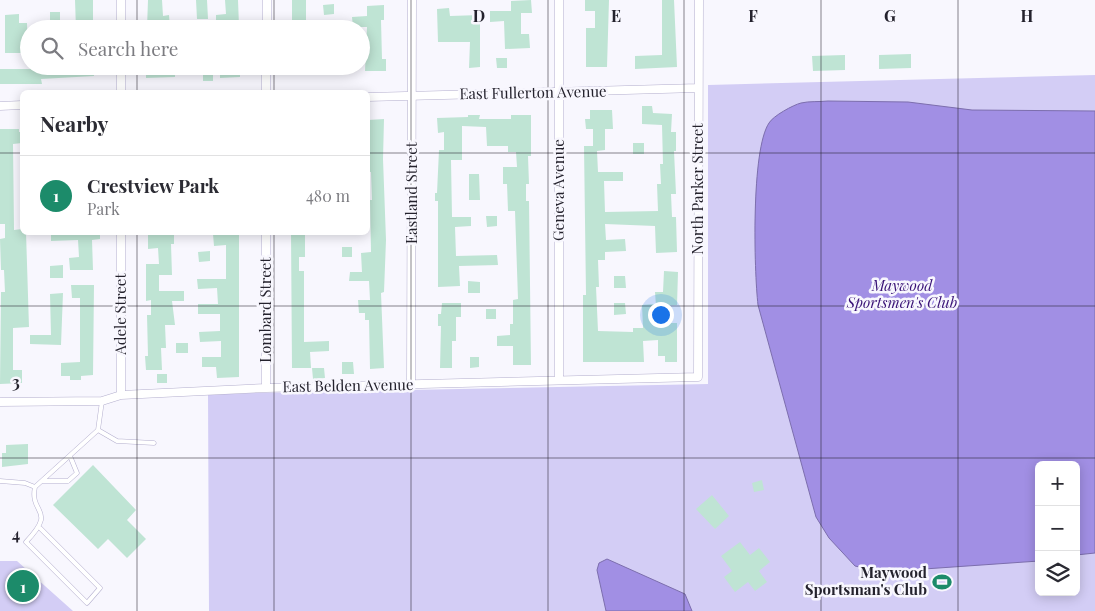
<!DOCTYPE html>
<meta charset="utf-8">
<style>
:root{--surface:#fff;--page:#f2f2f3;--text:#2b2b33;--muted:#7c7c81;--line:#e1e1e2;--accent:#1c8b6a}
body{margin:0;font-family:"Playfair Display",serif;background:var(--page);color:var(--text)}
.controls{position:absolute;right:15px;bottom:15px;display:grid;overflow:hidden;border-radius:8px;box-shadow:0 2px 12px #0003}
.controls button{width:45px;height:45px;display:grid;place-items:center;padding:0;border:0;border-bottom:1px solid var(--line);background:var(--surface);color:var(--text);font:25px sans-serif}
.you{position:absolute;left:660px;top:314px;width:18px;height:18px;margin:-12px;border:4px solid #fff;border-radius:50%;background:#1a73e8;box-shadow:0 0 0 8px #1a73e833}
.badge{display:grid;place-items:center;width:32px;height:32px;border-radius:50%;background:var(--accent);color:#fff;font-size:16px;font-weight:700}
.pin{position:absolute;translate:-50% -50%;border:2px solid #fff;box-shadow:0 1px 5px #0006}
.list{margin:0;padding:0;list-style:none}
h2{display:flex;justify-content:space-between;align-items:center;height:65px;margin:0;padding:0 20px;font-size:21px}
h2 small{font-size:16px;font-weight:400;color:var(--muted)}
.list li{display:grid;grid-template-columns:32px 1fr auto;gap:15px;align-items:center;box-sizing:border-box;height:80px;padding:0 20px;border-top:1px solid var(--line)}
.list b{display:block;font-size:19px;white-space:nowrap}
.list p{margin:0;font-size:16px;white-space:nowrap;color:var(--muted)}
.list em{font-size:16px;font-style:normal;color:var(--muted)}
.icon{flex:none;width:28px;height:28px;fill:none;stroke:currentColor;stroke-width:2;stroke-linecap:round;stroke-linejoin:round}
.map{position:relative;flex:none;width:1095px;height:611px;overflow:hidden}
.search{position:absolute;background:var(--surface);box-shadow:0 2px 12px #0003;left:20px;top:20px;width:350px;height:55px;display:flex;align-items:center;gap:12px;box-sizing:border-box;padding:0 18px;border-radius:28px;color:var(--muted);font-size:19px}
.panel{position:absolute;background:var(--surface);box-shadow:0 2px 12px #0003;left:20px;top:90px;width:350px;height:145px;border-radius:8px}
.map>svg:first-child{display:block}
.green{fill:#d3cdf5;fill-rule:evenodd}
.water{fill:#a18fe4;stroke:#7c6ead}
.building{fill:#bfe4d4}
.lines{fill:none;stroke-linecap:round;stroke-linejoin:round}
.service-casing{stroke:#b4afce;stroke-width:5}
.minor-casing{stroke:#b4afce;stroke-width:9}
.service{stroke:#fff;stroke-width:4}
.minor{stroke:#fff;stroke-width:8}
.grid{fill:none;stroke:#24222d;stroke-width:1;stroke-opacity:0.55}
.labels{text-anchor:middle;stroke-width:5;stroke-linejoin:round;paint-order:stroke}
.street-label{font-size:15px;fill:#24222d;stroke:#f8f7fe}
.park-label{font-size:15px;font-style:italic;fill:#391276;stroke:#f8f7fe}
.poi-label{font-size:15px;font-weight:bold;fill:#24222d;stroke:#f8f7fe;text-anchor:end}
.grid-label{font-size:16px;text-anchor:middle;font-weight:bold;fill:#24222d;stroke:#f8f7fe;stroke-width:5;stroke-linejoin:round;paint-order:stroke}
</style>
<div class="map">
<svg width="1095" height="611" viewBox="0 0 1095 611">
<rect width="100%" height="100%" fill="#f8f7fe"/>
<path class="green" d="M 1095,75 L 1095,611 L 209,611 L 208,394 L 708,384 L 708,85 ZM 1039,465 L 1076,465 L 1076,592 L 1039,592 Z
M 0,561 L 17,561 L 73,611 L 0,611 Z"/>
<path class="water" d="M 828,101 L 908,102 L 972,110 L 1095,111 L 1095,553 L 1076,555 L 1076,465 L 1039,465 L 1039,561 L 881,572 L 855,566 L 829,538 L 816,517 L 758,305 C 754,270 751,150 769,123 C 773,116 793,105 801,103 C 809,101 819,102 828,101 Z
M 607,559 L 685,594 L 692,611 L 606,611 L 597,570 L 599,563 Z"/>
<path class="building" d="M 75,0 L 93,0 L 93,29 L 76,29 Z
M 148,0 L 162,0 L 163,16 L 169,15 L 170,28 L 147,28 Z
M 196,0 L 207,0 L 208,19 L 197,19 Z
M 225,0 L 238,0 L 239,26 L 216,27 L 216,15 L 226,14 Z
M 292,0 L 306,0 L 306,27 L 292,27 Z
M 531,0 L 532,13 L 521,13 L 521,34 L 529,34 L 530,48 L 505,49 L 504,21 L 490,22 L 490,11 L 511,11 L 511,1 Z
M 585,0 L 609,0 L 607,67 L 586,67 L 586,28 L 595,28 L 595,11 L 585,11 Z
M 662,0 L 674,0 L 677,67 L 635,69 L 635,56 L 662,55 Z
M 334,4 L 334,14 L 324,15 L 323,5 Z
M 384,5 L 384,20 L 381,20 L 382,59 L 386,59 L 386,71 L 365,71 L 367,27 L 353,27 L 352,17 L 367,16 L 367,6 Z
M 449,8 L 450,16 L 480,15 L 480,67 L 469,68 L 470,42 L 438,42 L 437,9 Z
M 50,12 L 60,12 L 60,23 L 50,23 Z
M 19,14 L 19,23 L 27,23 L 28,53 L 5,53 L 5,15 Z
M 179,21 L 189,21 L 189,29 L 179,29 Z
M 911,54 L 911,68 L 879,69 L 879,55 Z
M 845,55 L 845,70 L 813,71 L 812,56 Z
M 496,58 L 507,58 L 507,68 L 497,68 Z
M 49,66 L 93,66 L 94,76 L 41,79 L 42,84 L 0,84 L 0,69 L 49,69 Z
M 146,66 L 175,67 L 175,77 L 146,78 Z
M 220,66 L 240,66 L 240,77 L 220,78 Z
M 291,66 L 335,66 L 335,75 L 291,74 Z
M 203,71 L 213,71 L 213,81 L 203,81 Z
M 642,106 L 652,106 L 653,113 L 672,114 L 671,132 L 676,132 L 676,151 L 674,151 L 676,194 L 671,194 L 672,217 L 676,217 L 677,252 L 656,253 L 655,226 L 605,224 L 606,240 L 625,239 L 626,251 L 605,252 L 605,260 L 598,260 L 599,287 L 596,287 L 598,331 L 633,332 L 633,328 L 643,328 L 642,305 L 654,304 L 655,323 L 677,323 L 677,362 L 665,362 L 665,356 L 658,356 L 658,340 L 643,341 L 644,362 L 583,362 L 583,295 L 586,295 L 584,146 L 593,146 L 593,129 L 586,129 L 585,119 L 590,119 L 590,110 L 612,110 L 613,129 L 605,129 L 605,150 L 597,151 L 598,172 L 623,172 L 623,181 L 604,181 L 605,212 L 658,211 L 657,184 L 661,184 L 660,164 L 663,164 L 662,125 L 642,124 Z
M 468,115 L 480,115 L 479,119 L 511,119 L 511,115 L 531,115 L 531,156 L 528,156 L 529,184 L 526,184 L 526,201 L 529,201 L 531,365 L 513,365 L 513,346 L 497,346 L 497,336 L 510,335 L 510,324 L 513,324 L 513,300 L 518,299 L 515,211 L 508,211 L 507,184 L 503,184 L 503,167 L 517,167 L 516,152 L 508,152 L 508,146 L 487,146 L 486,127 L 462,126 L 462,160 L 451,160 L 452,217 L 471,217 L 471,226 L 455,227 L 456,256 L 497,255 L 498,265 L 459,266 L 460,286 L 438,287 L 438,201 L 435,201 L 435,193 L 437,193 L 439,150 L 444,150 L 444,132 L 438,133 L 437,118 L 468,117 Z
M 384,119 L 383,159 L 386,240 L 384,292 L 381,293 L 384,368 L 370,369 L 369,320 L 365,320 L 365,313 L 359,313 L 358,300 L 370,300 L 369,281 L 349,281 L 350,272 L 362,272 L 361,253 L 371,252 L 370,200 L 372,200 L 371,172 L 368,172 L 368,120 Z
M 0,129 L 19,129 L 19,132 L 22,132 L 22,143 L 13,144 L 14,230 L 22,229 L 22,232 L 26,232 L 29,327 L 13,328 L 13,370 L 22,370 L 22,383 L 0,384 L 1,292 L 5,292 L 4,270 L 1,270 L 0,239 L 5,238 L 5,224 L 0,224 Z
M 633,143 L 644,143 L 644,154 L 633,154 Z
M 469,174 L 479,174 L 480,200 L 469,200 Z
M 486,216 L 497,216 L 497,226 L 487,227 Z
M 51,232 L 100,232 L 100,239 L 92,240 L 93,270 L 70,270 L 69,258 L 79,257 L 78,240 L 51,241 Z
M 152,232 L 174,232 L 174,244 L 171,244 L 172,275 L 159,275 L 159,291 L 184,291 L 184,301 L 172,301 L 175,325 L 165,325 L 166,348 L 161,348 L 162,370 L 146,370 L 145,356 L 148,356 L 147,315 L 151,315 L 151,300 L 146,301 L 146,264 L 159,264 L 158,248 L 148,249 L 148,235 L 153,235 Z
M 291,232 L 305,232 L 305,257 L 299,257 L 299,271 L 304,271 L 304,342 L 329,341 L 329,351 L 310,352 L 311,368 L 292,368 Z
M 239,233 L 239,377 L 217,378 L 216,367 L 202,367 L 202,357 L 221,357 L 221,341 L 200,342 L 199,332 L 220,331 L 220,314 L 198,314 L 198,304 L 218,304 L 217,288 L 198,289 L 197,279 L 226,279 L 226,245 L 214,246 L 213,234 Z
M 342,247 L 352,247 L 352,257 L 342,257 Z
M 210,251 L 210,261 L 199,262 L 198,252 Z
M 63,265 L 63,278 L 50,278 L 50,266 Z
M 664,271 L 678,272 L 677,305 L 656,306 L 655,292 L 663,292 Z
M 614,276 L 625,276 L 626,288 L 614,288 Z
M 468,281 L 480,282 L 480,293 L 468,293 Z
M 71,285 L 94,285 L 93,375 L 81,376 L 81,380 L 70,380 L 70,376 L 61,376 L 61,363 L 80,362 L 80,298 L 72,298 Z
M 63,293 L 61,345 L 30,344 L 30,335 L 51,335 L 50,294 Z
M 442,303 L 461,303 L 461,317 L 456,317 L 456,341 L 452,341 L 452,368 L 440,368 L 441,326 L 438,326 L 438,314 L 441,314 Z
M 614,303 L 625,303 L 626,314 L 614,315 Z
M 486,309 L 496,309 L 496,319 L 486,319 Z
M 176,343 L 188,343 L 188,353 L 176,353 Z
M 470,357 L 479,357 L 479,367 L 470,368 Z
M 342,362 L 353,362 L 354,374 L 342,374 Z
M 312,368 L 324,368 L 325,378 L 313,379 Z
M 157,374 L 167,374 L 167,383 L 157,383 Z
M 28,444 L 28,464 L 2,467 L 2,453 L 6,453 L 6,445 Z
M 93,465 L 136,510 L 127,520 L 146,539 L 127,558 L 108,539 L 98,549 L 53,505 Z
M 762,480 L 764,490 L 754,492 L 752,483 Z
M 712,495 L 729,516 L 715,529 L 696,509 Z
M 740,542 L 750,555 L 759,548 L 770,562 L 759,571 L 767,582 L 755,591 L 748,582 L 735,592 L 724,577 L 732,571 L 721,556 Z"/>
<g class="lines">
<g class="service-casing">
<path id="service" d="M 98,430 L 117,441 L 154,443
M 0,481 L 25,483 L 35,487
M 43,481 L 68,481 L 77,473 L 70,456
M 40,528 L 100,588 L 87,603 L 26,542 C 58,508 29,515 35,487 L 98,430 L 102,401"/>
</g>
<g class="minor-casing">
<path id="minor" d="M 121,29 L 121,0
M 267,29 L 267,0
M 121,92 L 121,66
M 266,92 L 266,66
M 368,97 L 698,88
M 0,106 L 22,105
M 559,380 L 559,0
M 411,385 L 412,0
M 266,388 L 266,232
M 121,395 L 121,232
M 0,402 L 102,401 L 121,395 L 266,388 L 698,377 L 699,0"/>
</g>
<use href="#service" class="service"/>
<use href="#minor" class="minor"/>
</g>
<path class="grid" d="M 137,0 L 137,29M 274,0 L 274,29M 411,0 L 411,611M 548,0 L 548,611M 684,0 L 684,611M 821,0 L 821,611M 958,0 L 958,611M 137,66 L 137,92M 274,66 L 274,92M 0,153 L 22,153M 368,153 L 1095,153M 137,232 L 137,611M 274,232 L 274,611M 0,306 L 1095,306M 0,458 L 1095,458"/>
<defs>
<g id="stadium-bare" transform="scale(1.5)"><path d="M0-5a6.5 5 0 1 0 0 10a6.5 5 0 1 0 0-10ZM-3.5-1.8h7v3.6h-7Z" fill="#1c8b6a" stroke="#f8f7fe" stroke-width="2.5" paint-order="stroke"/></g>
</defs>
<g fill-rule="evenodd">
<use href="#stadium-bare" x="942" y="582"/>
</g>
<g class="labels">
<g class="street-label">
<text transform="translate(533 93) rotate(-1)" y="5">East Fullerton Avenue</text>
<text transform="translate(698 189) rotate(-90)" y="5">North Parker Street</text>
<text transform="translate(559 190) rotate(-90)" y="5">Geneva Avenue</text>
<text transform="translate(412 193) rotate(-90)" y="5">Eastland Street</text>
<text transform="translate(266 310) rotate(-90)" y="5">Lombard Street</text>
<text transform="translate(121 314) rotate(-90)" y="5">Adele Street</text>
<text transform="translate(348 386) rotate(-1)" y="5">East Belden Avenue</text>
</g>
<g class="park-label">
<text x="902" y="291">Maywood<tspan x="902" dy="17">Sportsmen's Club</tspan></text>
</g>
<g class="poi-label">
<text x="927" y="578">Maywood<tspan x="927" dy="17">Sportsman's Club</tspan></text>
</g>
</g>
<g class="grid-label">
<text x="479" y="22">D</text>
<text x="616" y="22">E</text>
<text x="753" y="22">F</text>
<text x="890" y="22">G</text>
<text x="1027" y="22">H</text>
<text x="16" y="388">3</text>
<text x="16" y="540">4</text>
</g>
</svg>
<div class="controls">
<button>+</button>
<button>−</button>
<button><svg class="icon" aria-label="layers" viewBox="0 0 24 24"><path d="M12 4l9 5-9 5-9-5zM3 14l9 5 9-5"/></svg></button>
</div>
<div class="you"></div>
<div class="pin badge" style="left:23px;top:586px">1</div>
<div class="search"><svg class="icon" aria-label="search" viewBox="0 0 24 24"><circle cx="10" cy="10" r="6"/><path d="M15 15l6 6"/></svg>Search here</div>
<section class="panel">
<h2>Nearby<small></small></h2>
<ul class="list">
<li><span class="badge">1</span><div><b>Crestview Park</b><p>Park</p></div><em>480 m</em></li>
</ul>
</section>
</div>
